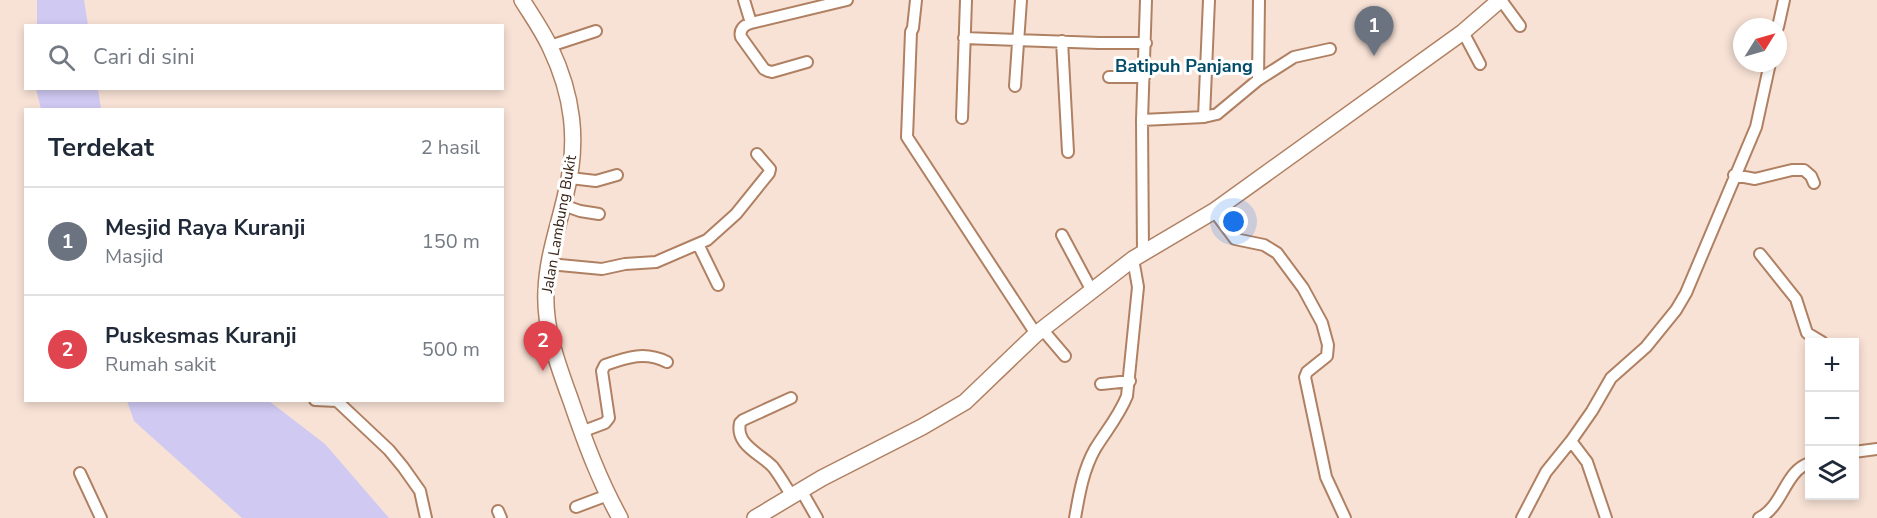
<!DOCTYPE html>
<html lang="id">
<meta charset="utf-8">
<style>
:root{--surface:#fff;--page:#f2f2f3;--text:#1f2937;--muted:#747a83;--line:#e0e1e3;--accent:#2e647f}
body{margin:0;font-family:"Nunito Sans",sans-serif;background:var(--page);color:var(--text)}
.controls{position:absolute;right:18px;bottom:18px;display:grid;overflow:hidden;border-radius:0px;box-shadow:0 3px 9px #0003}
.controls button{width:54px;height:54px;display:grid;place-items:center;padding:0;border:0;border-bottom:2px solid var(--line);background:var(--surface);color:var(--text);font:30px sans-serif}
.compass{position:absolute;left:1733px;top:18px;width:54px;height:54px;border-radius:50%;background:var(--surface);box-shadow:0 3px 9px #0003;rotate:53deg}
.you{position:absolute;left:1234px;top:222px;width:21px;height:21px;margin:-15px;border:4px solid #fff;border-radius:50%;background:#1a73e8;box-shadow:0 0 0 9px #1a73e833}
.badge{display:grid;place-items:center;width:39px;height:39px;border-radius:50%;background:var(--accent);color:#fff;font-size:20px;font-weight:700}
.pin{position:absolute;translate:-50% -50px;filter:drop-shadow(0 2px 3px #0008)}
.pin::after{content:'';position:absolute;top:32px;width:21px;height:18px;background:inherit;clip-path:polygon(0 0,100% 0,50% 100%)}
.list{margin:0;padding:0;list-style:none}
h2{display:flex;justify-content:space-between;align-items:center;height:78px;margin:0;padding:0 24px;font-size:26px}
h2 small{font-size:20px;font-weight:400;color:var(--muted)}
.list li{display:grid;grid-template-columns:39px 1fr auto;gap:18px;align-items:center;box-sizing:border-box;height:108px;padding:0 24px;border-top:2px solid var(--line)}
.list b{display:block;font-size:22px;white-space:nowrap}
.list p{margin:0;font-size:20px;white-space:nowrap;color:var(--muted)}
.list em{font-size:20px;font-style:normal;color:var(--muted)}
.icon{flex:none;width:33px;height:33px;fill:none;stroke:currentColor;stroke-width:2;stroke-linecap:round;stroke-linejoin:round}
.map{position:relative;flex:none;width:1877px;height:518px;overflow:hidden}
.search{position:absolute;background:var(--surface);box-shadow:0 3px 9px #0003;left:24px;top:24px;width:480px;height:66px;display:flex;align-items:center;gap:15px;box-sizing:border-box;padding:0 21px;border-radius:0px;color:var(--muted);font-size:22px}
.panel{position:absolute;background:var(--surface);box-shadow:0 3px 9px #0003;left:24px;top:108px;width:480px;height:294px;border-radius:0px}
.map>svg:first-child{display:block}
.water{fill:#d0c9f2}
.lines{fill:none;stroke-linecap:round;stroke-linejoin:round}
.street-casing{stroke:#b08062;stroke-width:14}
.secondary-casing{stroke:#b08062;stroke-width:18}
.street{stroke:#fff;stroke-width:10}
.secondary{stroke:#fff;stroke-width:15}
.labels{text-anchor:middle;stroke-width:6;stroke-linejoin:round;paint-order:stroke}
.street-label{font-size:15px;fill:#342014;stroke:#fff}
.quarter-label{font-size:18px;font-weight:bold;fill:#024c69;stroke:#fff}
</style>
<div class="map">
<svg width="1877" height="518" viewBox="0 0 1877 518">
<rect width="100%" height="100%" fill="#f8e2d6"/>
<path class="water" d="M 37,0 L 84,0 L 88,25 L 37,25 Z
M 36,89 L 98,89 L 101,109 L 41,109 Z
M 127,401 L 269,401 L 325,444 L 389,518 L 242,518 L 134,421 Z"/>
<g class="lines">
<g class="street-casing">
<path id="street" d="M 744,0 L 751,23
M 916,0 L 913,28 L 911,32 L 907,137 L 1036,334
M 1501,0 L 1520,26
M 1778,27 L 1784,0
M 1463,32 L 1480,64
M 964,38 L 1099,43 L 1146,43
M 1062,41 L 1068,152
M 550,46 L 596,31
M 807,62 L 772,72 L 768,71 L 764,69 L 741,37 C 739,30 744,25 751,23 L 847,0
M 1109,77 L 1144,77
M 1258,80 L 1294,57 L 1330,49
M 1015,86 L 1021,0
M 1204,117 L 1209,0
M 962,118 L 966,0
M 1142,120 L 1204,117 L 1217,114 L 1258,80 L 1259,0
M 1734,175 L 1755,179 L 1792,170 L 1804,170 L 1811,176 L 1814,183
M 570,178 L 596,181 L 617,175
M 563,205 L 580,211 L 599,214
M 1214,211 L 1235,239 L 1264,245 L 1277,253 L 1303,288 L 1322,323 L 1328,345 L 1327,356 L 1307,372 L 1305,377 L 1326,477 L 1345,518
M 1062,235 L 1092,291
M 698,244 L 718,285
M 1143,253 L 1142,120 L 1146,0
M 1760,254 L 1796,299 L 1807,333 L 1822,342
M 549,264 L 602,269 L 625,264 L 656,262 L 707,240 L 736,214 L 769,173 L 770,169 L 757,154
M 1042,329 L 1065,356
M 1101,384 L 1130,381
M 791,398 L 743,420 L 740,423 C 735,445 761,454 773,467 C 780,476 786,487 792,496
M 315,400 L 337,401 L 389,450 L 403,467 L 420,491 L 426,518
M 581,432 L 605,423 L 609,418 L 602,371 L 605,365 C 628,357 645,351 667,362
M 1571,441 L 1587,462 L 1606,518
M 1854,452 L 1877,449
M 80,473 L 101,518
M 801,490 L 817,518
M 576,507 L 608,495
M 498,511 L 501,518
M 1075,518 C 1079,495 1083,470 1095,449 C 1106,431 1119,416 1127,396 L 1138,287 L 1133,259
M 1522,518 L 1546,472 L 1571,441 L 1592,411 L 1611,378 L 1646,347 L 1676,310 L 1686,293 L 1756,127 L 1770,63
M 1759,518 C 1783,507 1785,470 1810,463"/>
</g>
<g class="secondary-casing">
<path id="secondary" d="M 522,0 C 532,16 542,30 550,47 C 573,95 579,141 566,193 C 559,225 547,257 546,291 C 544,329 558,365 571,401 C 585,442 599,480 620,518
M 755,518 L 822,478 L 922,427 L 965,402 L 1036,334 L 1133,259 L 1214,211 L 1463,32 L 1500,0"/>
</g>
<use href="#street" class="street"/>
<use href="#secondary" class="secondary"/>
</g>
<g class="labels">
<g class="street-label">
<text transform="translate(559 224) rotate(-80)" y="5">Jalan Lambung Bukit</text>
</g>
<g class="quarter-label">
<text x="1184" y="72">Batipuh Panjang</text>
</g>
</g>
</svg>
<div class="controls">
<button>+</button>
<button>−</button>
<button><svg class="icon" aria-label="layers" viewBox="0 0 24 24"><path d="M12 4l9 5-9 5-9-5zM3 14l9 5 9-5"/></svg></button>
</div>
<svg class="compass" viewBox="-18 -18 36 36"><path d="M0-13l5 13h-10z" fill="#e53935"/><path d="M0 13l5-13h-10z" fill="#747a83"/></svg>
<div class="you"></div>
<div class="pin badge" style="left:1374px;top:56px;background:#6b7280">1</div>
<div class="pin badge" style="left:543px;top:371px;background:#e0444e">2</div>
<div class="search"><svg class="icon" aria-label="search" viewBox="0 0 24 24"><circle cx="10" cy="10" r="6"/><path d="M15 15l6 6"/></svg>Cari di sini</div>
<section class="panel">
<h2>Terdekat<small>2 hasil</small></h2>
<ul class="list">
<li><span class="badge" style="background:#6b7280">1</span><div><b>Mesjid Raya Kuranji</b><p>Masjid</p></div><em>150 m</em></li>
<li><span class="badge" style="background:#e0444e">2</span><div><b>Puskesmas Kuranji</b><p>Rumah sakit</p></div><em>500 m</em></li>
</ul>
</section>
</div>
